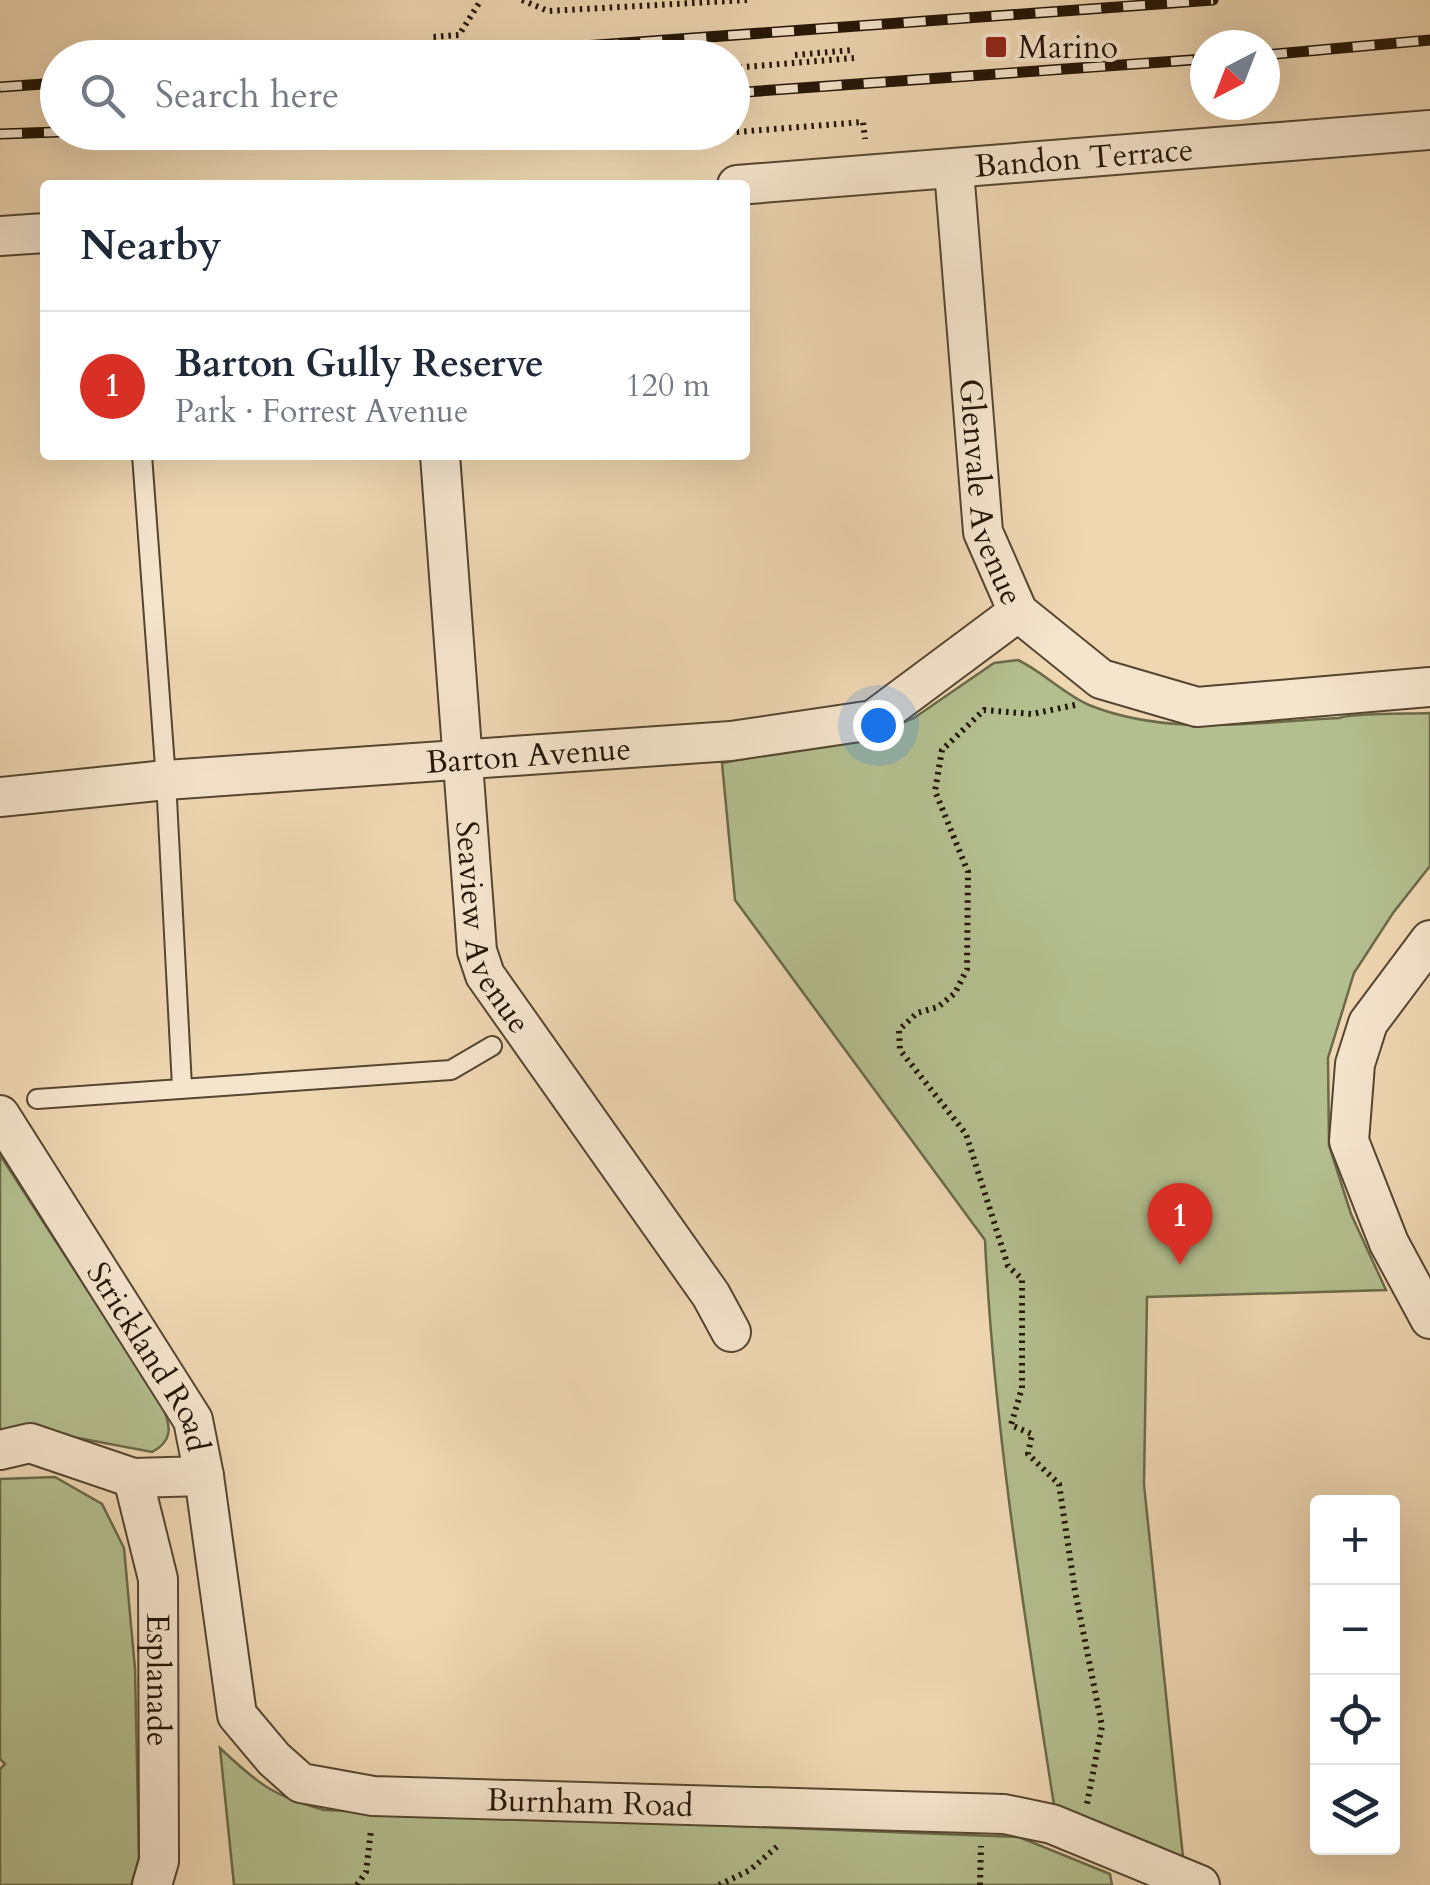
<!DOCTYPE html>
<meta charset="utf-8">
<style>
:root{--surface:#fff;--page:#f6f6f7;--text:#1f2937;--muted:#747a83;--line:#e0e1e3;--accent:#d93025}
body{margin:0;font-family:Cardo,serif;background:var(--page);color:var(--text)}
.controls{position:absolute;right:30px;bottom:30px;display:grid;overflow:hidden;border-radius:10px;box-shadow:0 10px 40px #0002}
.controls button{width:90px;height:90px;display:grid;place-items:center;padding:0;border:0;border-bottom:2px solid var(--line);background:var(--surface);color:var(--text);font:50px sans-serif}
.compass{position:absolute;left:1190px;top:30px;width:90px;height:90px;border-radius:50%;background:var(--surface);box-shadow:0 10px 40px #0002;rotate:222deg}
.you{position:absolute;left:878px;top:725px;width:35px;height:35px;margin:-25px;border:8px solid #fff;border-radius:50%;background:#1a73e8;box-shadow:0 0 0 15px #1a73e833}
.badge{display:grid;place-items:center;width:65px;height:65px;border-radius:50%;background:var(--accent);color:#fff;font-size:32px;font-weight:700}
.pin{position:absolute;translate:-50% -82px;filter:drop-shadow(0 2px 5px #0008)}
.pin::after{content:'';position:absolute;top:52px;width:35px;height:30px;background:inherit;clip-path:polygon(0 0,100% 0,50% 100%)}
.list{margin:0;padding:0;list-style:none}
h2{display:flex;justify-content:space-between;align-items:center;height:130px;margin:0;padding:0 40px;font-size:42px}
h2 small{font-size:32px;font-weight:400;color:var(--muted)}
.list li{display:grid;grid-template-columns:65px 1fr auto;gap:30px;align-items:center;box-sizing:border-box;height:150px;padding:0 40px;border-top:2px solid var(--line)}
.list b{display:block;font-size:38px;white-space:nowrap}
.list p{margin:0;font-size:32px;white-space:nowrap;color:var(--muted)}
.list em{font-size:32px;font-style:normal;color:var(--muted)}
.icon{flex:none;width:55px;height:55px;fill:none;stroke:currentColor;stroke-width:2;stroke-linecap:round;stroke-linejoin:round}
.map{position:relative;flex:none;width:1430px;height:1885px;overflow:hidden}
.search{position:absolute;background:var(--surface);box-shadow:0 10px 40px #0002;left:40px;top:40px;width:710px;height:110px;display:flex;align-items:center;gap:25px;box-sizing:border-box;padding:0 35px;border-radius:55px;color:var(--muted);font-size:38px}
.panel{position:absolute;background:var(--surface);box-shadow:0 10px 40px #0002;left:40px;top:180px;width:710px;height:280px;border-radius:10px}
.map>svg:first-child{display:block}
.green{fill:#b4bf8f;stroke:#6b6a4a;stroke-width:2.5}
.lines{fill:none;stroke-linecap:round;stroke-linejoin:round}
.lane-casing{stroke:#554631;stroke-width:22}
.street-casing{stroke:#554631;stroke-width:42}
.path{stroke:#221506;stroke-width:6;stroke-dasharray:2.5 5;stroke-linecap:butt}
.lane{stroke:#f5e5cd;stroke-width:18}
.street{stroke:#f5e5cd;stroke-width:38}
.rail-casing{stroke:#221506;stroke-width:11}
.rail{stroke:#f5e5cd;stroke-width:8;stroke-dasharray:22;stroke-linecap:butt}
.poi-dot{fill:#8f2418;stroke:#f5e5cd;stroke-width:4}
.labels{text-anchor:middle;stroke-width:8;stroke-linejoin:round;paint-order:stroke}
.poi-label{font-size:32px;fill:#221506;stroke:#f5e5cd;text-anchor:start}
.street-label{font-size:32px;fill:#221506;stroke:#f5e5cd}
</style>
<div class="map">
<svg width="1430" height="1885" viewBox="0 0 1430 1885">
<rect width="100%" height="100%" fill="#efd7b2"/>
<filter id="stains"><feTurbulence type="fractalNoise" baseFrequency=".002" numOctaves="4"/><feColorMatrix values="0 0 0 0 .2 0 0 0 0 .09 0 0 0 0 .02 0 0 0 .5 -.17"/></filter>
<radialGradient id="worn" r=".72"><stop offset=".6" stop-color="#630" stop-opacity="0"/><stop offset="1" stop-color="#630" stop-opacity=".3"/></radialGradient>
<path class="green" d="M 1018,660 C 1043,672 1064,694 1089,705 C 1168,737 1257,722 1339,718 C 1350,713 1412,714 1430,713 L 1430,866 L 1393,913 L 1354,973 L 1328,1058 L 1329,1145 L 1351,1214 L 1386,1290 L 1147,1297 L 1144,1485 L 1183,1857 L 1054,1805 C 1025,1618 994,1430 985,1240 L 735,900 L 722,763 L 870,736 L 914,718 L 994,663 Z
M 0,1155 L 163,1407 C 171,1427 173,1441 152,1452 L 78,1438 L 0,1433 Z
M 55,1477 L 102,1504 L 124,1548 L 135,1669 L 139,1858 L 131,1885 L 0,1885 L 0,1769 L 5,1764 L 0,1759 L 0,1479 Z
M 220,1748 C 258,1784 273,1796 324,1810 L 1019,1837 L 1110,1874 L 1112,1885 L 234,1885 Z"/>
<g class="lines">
<g class="lane-casing">
<path id="lane" d="M 142,455 L 166,780 L 182,1087
M 37,1099 L 451,1070 L 492,1046"/>
</g>
<g class="street-casing">
<g id="street">
<path id="s1" d="M 954,170 L 983,532 L 1018,612 L 1101,679 L 1197,707 L 1430,687"/>
<path id="s2" d="M 737,185 L 1430,130"/>
<path d="M 0,236 L 45,233"/>
<path id="s3" d="M 440,455 L 477,951 L 485,975 L 711,1295 L 731,1332"/>
<path id="s4" d="M 0,797 L 166,780 L 731,741 L 873,720 L 1018,612"/>
<path d="M 1430,940 L 1368,1023 L 1355,1064 L 1349,1141 L 1389,1243 L 1430,1319"/>
<path id="s5" d="M 0,1115 L 193,1420 L 204,1476 L 133,1478 L 30,1443 L 0,1450"/>
<path id="s6" d="M 204,1476 L 237,1715 L 274,1759 L 301,1783 L 373,1796 L 1004,1814 L 1052,1824 L 1200,1885"/>
<path id="s7" d="M 133,1478 L 158,1579 L 159,1861 L 152,1885"/>
</g>
</g>
<path class="path" d="M 522,0 L 548,11 L 748,0
M 795,55 L 853,50
M 433,58 L 432,37 L 459,35 L 481,0
M 732,68 L 854,58
M 512,132 L 661,138 L 863,122 L 865,139
M 1075,705 L 1032,714 L 984,710 L 942,750 L 935,791 L 968,872 L 967,969 L 955,993 L 938,1007 L 917,1013 L 899,1030 L 900,1050 L 966,1134 L 1008,1266 L 1022,1279 L 1022,1388 L 1011,1425 L 1032,1434 L 1028,1454 L 1059,1484 L 1075,1591 L 1102,1726 L 1087,1804
M 357,1885 L 366,1872 L 371,1830
M 719,1885 L 750,1870 L 780,1844
M 980,1885 L 981,1846"/>
<use href="#lane" class="lane"/>
<use href="#street" class="street"/>
<g class="rail-casing">
<path id="rail" d="M 1265,55 L 1430,40
M 421,58 L 1213,0
M 0,87 L 58,83
M 732,93 L 1205,59
M 0,134 L 58,132"/>
</g>
<use href="#rail" class="rail"/>
</g>
<rect class="poi-dot" x="984" y="35" width="24" height="24" rx="5"/>
<g class="labels">
<g class="poi-label">
<text x="1018" y="58">Marino</text>
</g>
<g class="street-label">
<text dy="11" stroke="none"><textPath href="#s2" startOffset="348">Bandon Terrace</textPath></text>
<text dy="11" stroke="none"><textPath href="#s1" startOffset="325">Glenvale Avenue</textPath></text>
<text dy="11" stroke="none"><textPath href="#s4" startOffset="530">Barton Avenue</textPath></text>
<text dy="11" stroke="none"><textPath href="#s3" startOffset="478">Seaview Avenue</textPath></text>
<text dy="11" stroke="none"><textPath href="#s5" startOffset="285">Strickland Road</textPath></text>
<text dy="11" stroke="none"><textPath href="#s7" startOffset="205">Esplanade</textPath></text>
<text dy="11" stroke="none"><textPath href="#s6" startOffset="625">Burnham Road</textPath></text>
</g>
</g>
<rect width="100%" height="100%" filter="url(#stains)"/>
<rect width="100%" height="100%" fill="url(#worn)"/>
</svg>
<div class="controls">
<button>+</button>
<button>−</button>
<button><svg class="icon" aria-label="locate" viewBox="0 0 24 24"><circle cx="12" cy="12" r="6"/><path d="M12 2v4M12 18v4M2 12h4M18 12h4"/></svg></button>
<button><svg class="icon" aria-label="layers" viewBox="0 0 24 24"><path d="M12 4l9 5-9 5-9-5zM3 14l9 5 9-5"/></svg></button>
</div>
<svg class="compass" viewBox="-18 -18 36 36"><path d="M0-13l5 13h-10z" fill="#e53935"/><path d="M0 13l5-13h-10z" fill="#747a83"/></svg>
<div class="you"></div>
<div class="pin badge" style="left:1180px;top:1265px">1</div>
<div class="search"><svg class="icon" aria-label="search" viewBox="0 0 24 24"><circle cx="10" cy="10" r="6"/><path d="M15 15l6 6"/></svg>Search here</div>
<section class="panel">
<h2>Nearby<small></small></h2>
<ul class="list">
<li><span class="badge">1</span><div><b>Barton Gully Reserve</b><p>Park · Forrest Avenue</p></div><em>120 m</em></li>
</ul>
</section>
</div>
